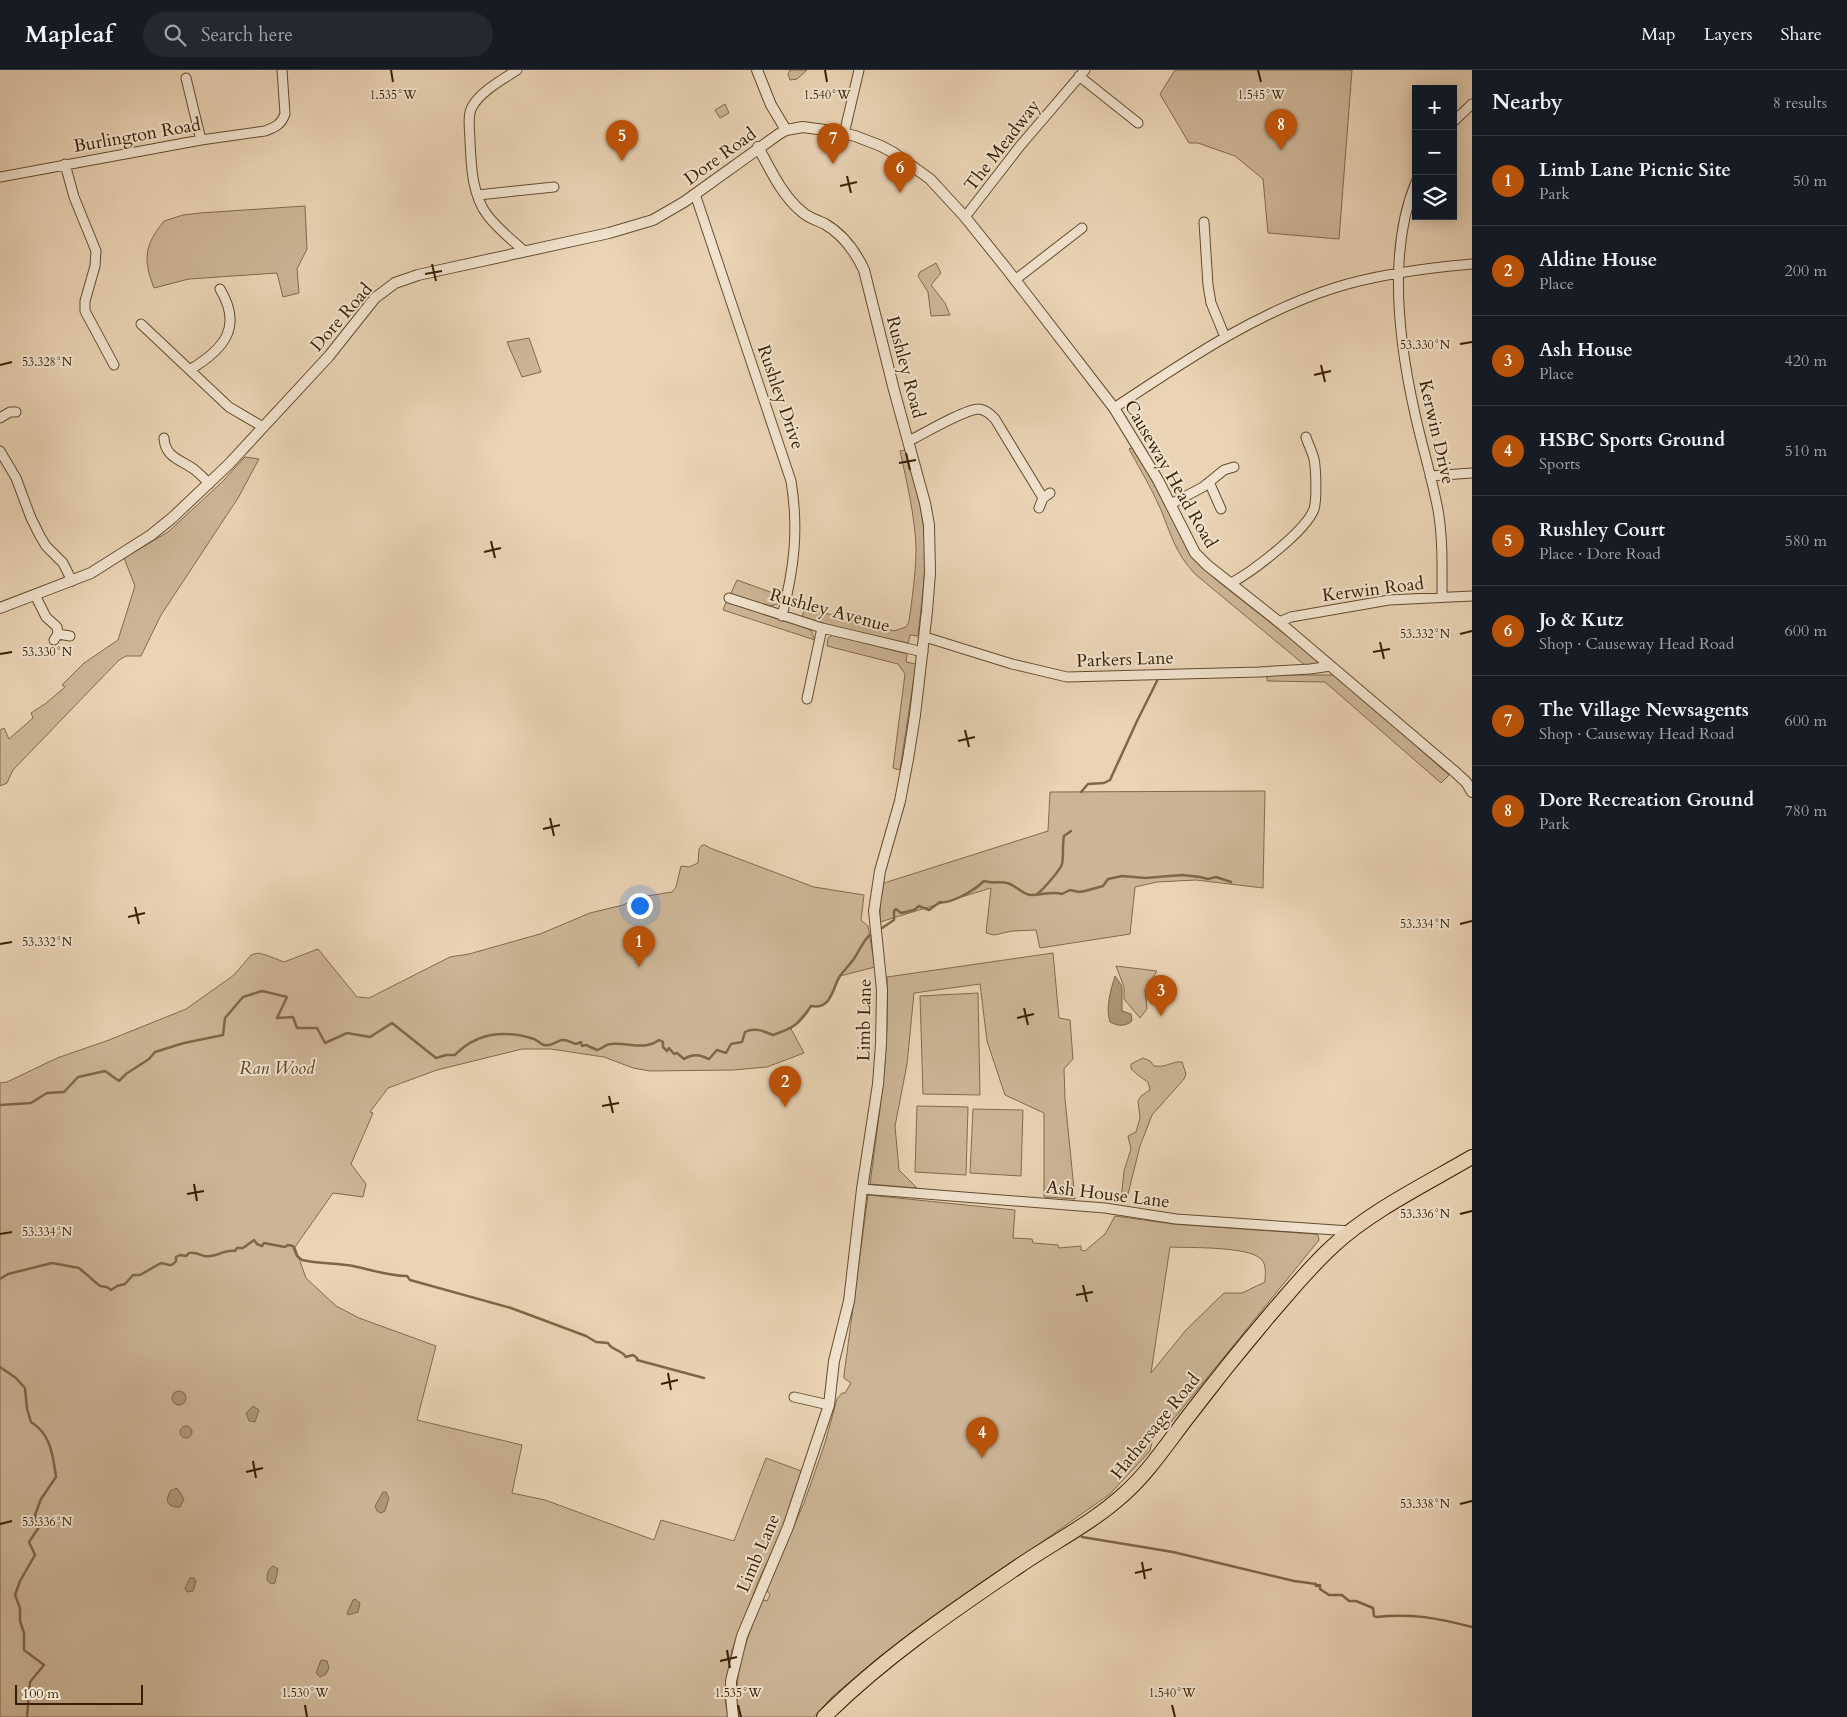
<!DOCTYPE html>
<meta charset="utf-8">
<style>
:root{--surface:#171b24;--page:#242831;--text:#f1f3f6;--muted:#9ea1a6;--line:#363941;--accent:#b45309}
body{margin:0;font-family:Cardo,serif;background:var(--page);color:var(--text)}
.controls{position:absolute;right:15px;top:15px;display:grid;overflow:hidden;border-radius:0px;box-shadow:0 2px 12px #0003}
.controls button{width:45px;height:45px;display:grid;place-items:center;padding:0;border:0;border-bottom:1px solid var(--line);background:var(--surface);color:var(--text);font:25px sans-serif}
.scale{position:absolute;left:15px;bottom:12px;width:128px;box-sizing:border-box;padding-left:5px;border:2px solid #372000;border-top:0;font-size:14px;line-height:18px;white-space:nowrap;color:#372000;-webkit-text-stroke:4px #f1e3cf;paint-order:stroke}
.you{position:absolute;left:639px;top:835px;width:18px;height:18px;margin:-12px;border:4px solid #fff;border-radius:50%;background:#1a73e8;box-shadow:0 0 0 8px #1a73e833}
.badge{display:grid;place-items:center;width:32px;height:32px;border-radius:50%;background:var(--accent);color:#fff;font-size:16px;font-weight:700}
.pin{position:absolute;translate:-50% -41px;filter:drop-shadow(0 1px 2px #0008)}
.pin::after{content:'';position:absolute;top:26px;width:18px;height:15px;background:inherit;clip-path:polygon(0 0,100% 0,50% 100%)}
.list{margin:0;padding:0;list-style:none}
h2{display:flex;justify-content:space-between;align-items:center;height:65px;margin:0;padding:0 20px;font-size:21px}
h2 small{font-size:16px;font-weight:400;color:var(--muted)}
.list li{display:grid;grid-template-columns:32px 1fr auto;gap:15px;align-items:center;box-sizing:border-box;height:90px;padding:0 20px;border-top:1px solid var(--line)}
.list b{display:block;font-size:19px;white-space:nowrap}
.list p{margin:0;font-size:16px;white-space:nowrap;color:var(--muted)}
.list em{font-size:16px;font-style:normal;color:var(--muted)}
.icon{flex:none;width:28px;height:28px;fill:none;stroke:currentColor;stroke-width:2;stroke-linecap:round;stroke-linejoin:round}
.map{position:relative;flex:none;width:1472px;height:1647px;overflow:hidden}
header{display:flex;align-items:center;gap:30px;box-sizing:border-box;height:70px;padding:0 25px;background:var(--surface);border-bottom:1px solid var(--line)}
header strong{font-size:24px}
nav{display:flex;gap:28px;margin-inline-start:auto;font-size:18px}
.search{width:350px;height:45px;background:var(--page);display:flex;align-items:center;gap:12px;box-sizing:border-box;padding:0 18px;border-radius:28px;color:var(--muted);font-size:19px}
main{display:flex}
aside{flex:1;background:var(--surface)}
.map>svg:first-child{display:block}
.green{fill:#ccb596;stroke:#826a4b;fill-rule:evenodd}
.water{fill:#ad9777;stroke:#7e6747}
.lines{fill:none;stroke-linecap:round;stroke-linejoin:round}
.stream{stroke:#7e6747;stroke-width:2.5}
.minor-casing{stroke:#644d2d;stroke-width:11}
.tertiary-casing{stroke:#644d2d;stroke-width:12}
.primary-casing{stroke:#372000;stroke-width:16}
.minor{stroke:#f1e3cf;stroke-width:9}
.tertiary{stroke:#f1e3cf;stroke-width:10}
.primary{stroke:#ead4b5;stroke-width:14}
.ticks{fill:none;stroke:#372000;stroke-width:2}
.labels{text-anchor:middle;stroke-width:4;stroke-linejoin:round;paint-order:stroke}
.street-label{font-size:18px;fill:#372000;stroke:#f1e3cf}
.park-label{font-size:18px;font-style:italic;fill:#5c4526;stroke:#f1e3cf}
.ticks-label{font-size:12px;text-anchor:middle;fill:#372000;stroke:#f1e3cf;stroke-width:4;stroke-linejoin:round;paint-order:stroke}
</style>
<header>
<strong>Mapleaf</strong>
<div class="search"><svg class="icon" aria-label="search" viewBox="0 0 24 24"><circle cx="10" cy="10" r="6"/><path d="M15 15l6 6"/></svg>Search here</div>
<nav><a>Map</a><a>Layers</a><a>Share</a></nav>
</header>
<main>
<div class="map">
<svg width="1472" height="1647" viewBox="0 0 1472 1647">
<rect width="100%" height="100%" fill="#ead4b5"/>
<filter id="stains"><feTurbulence type="fractalNoise" baseFrequency=".004" numOctaves="4"/><feColorMatrix values="0 0 0 0 .2 0 0 0 0 .09 0 0 0 0 .02 0 0 0 .5 -.17"/></filter>
<radialGradient id="worn" r=".72"><stop offset=".6" stop-color="#630" stop-opacity="0"/><stop offset="1" stop-color="#630" stop-opacity=".3"/></radialGradient>
<path class="green" d="M 790,0 L 807,0 L 797,9 L 790,10 L 788,4 Z
M 1175,0 L 1352,0 L 1339,169 L 1268,163 L 1263,109 L 1235,86 L 1198,73 L 1189,73 L 1160,24 Z
M 725,34 L 729,43 L 720,48 L 715,40 Z
M 305,136 L 307,179 L 297,199 L 299,223 L 283,227 L 277,203 L 189,209 L 154,218 C 143,189 144,176 164,151 L 183,145 L 200,143 Z
M 936,193 L 941,203 L 931,215 L 945,233 L 950,245 L 931,246 L 928,222 L 918,206 L 920,202 Z
M 529,268 L 541,302 L 522,307 L 507,272 Z
M 1134,377 L 1195,491 L 1215,509 L 1320,592 L 1319,595 L 1307,597 L 1195,504 C 1176,484 1171,465 1161,440 C 1152,419 1140,399 1129,379 Z
M 905,380 C 911,402 919,424 922,447 C 929,486 922,527 918,566 L 910,565 L 908,573 L 836,557 L 802,547 L 805,538 L 894,561 L 906,557 L 909,552 C 912,528 916,503 916,479 C 915,446 907,413 900,381 Z
M 245,387 L 259,389 L 238,428 L 161,545 L 141,586 L 126,586 L 119,590 L 13,700 L 7,713 L 0,716 L 0,660 L 4,658 L 9,669 L 33,648 L 31,643 L 45,634 L 65,617 L 62,615 L 84,593 L 118,570 L 135,516 L 124,488 L 168,462 L 222,412 Z
M 737,510 L 773,523 L 779,519 L 784,521 L 778,534 L 770,536 L 730,525 Z
M 727,530 L 811,560 L 815,570 L 723,540 Z
M 833,565 L 907,584 L 906,592 L 916,594 L 900,700 L 893,698 L 905,604 L 898,594 L 827,576 L 828,568 Z
M 1267,605 L 1333,605 L 1340,609 L 1449,705 L 1441,713 L 1325,612 L 1267,611 Z
M 1265,721 L 1263,818 L 1196,810 L 1157,812 L 1135,817 L 1130,864 L 1040,878 L 1036,860 L 1012,861 L 994,865 L 986,863 L 991,818 L 880,852 L 880,834 L 884,813 L 1048,761 L 1050,722 Z
M 702,775 L 705,775 L 710,778 L 814,817 L 864,825 L 861,850 L 868,856 L 875,897 L 840,906 C 834,920 830,939 811,936 L 791,959 L 804,983 L 767,997 L 733,1000 L 650,1001 L 633,998 L 604,987 L 551,979 L 522,979 L 437,1000 L 388,1018 L 370,1042 L 373,1043 L 351,1094 L 366,1114 L 363,1127 L 333,1123 L 295,1177 L 306,1208 L 336,1236 L 359,1248 L 436,1276 L 417,1350 L 522,1375 L 512,1423 L 545,1430 L 654,1470 L 661,1450 L 734,1471 L 766,1388 L 804,1402 L 790,1442 L 758,1512 L 732,1580 L 724,1624 L 728,1647 L 0,1647 L 0,1013 L 7,1012 L 57,988 L 109,970 L 186,939 L 234,905 L 251,885 L 258,883 L 266,885 L 284,892 L 318,879 L 357,927 L 369,928 L 450,887 L 469,884 L 540,864 L 590,843 L 623,835 L 641,827 L 672,822 L 676,817 L 681,796 L 689,797 L 698,793 L 699,779 Z
M 1053,883 L 1059,948 L 1070,950 L 1073,989 L 1064,999 L 1065,1029 L 1075,1129 L 1044,1127 L 1044,1043 L 1005,1025 L 987,971 L 980,914 L 914,923 L 907,994 L 895,1056 L 899,1100 L 917,1118 L 870,1114 C 879,1045 890,977 887,907 Z
M 1116,896 L 1157,901 L 1145,920 L 1147,939 L 1140,948 L 1124,929 L 1124,917 Z
M 978,923 L 980,1025 L 923,1024 L 920,926 Z
M 1143,988 L 1150,991 L 1154,996 C 1167,998 1171,991 1182,992 L 1186,1004 L 1184,1009 L 1152,1045 L 1140,1076 L 1126,1132 L 1121,1130 L 1124,1101 L 1131,1079 L 1128,1066 L 1136,1062 L 1140,1048 L 1138,1031 L 1141,1026 L 1150,1020 L 1148,1012 L 1139,1006 L 1131,999 L 1131,994 Z
M 917,1036 L 968,1037 L 966,1105 L 915,1102 Z
M 973,1039 L 1023,1040 L 1021,1106 L 970,1103 Z
M 868,1125 L 1015,1140 L 1013,1168 L 1032,1169 L 1033,1173 L 1058,1175 L 1059,1178 L 1081,1176 L 1081,1180 L 1085,1181 L 1105,1164 L 1115,1146 L 1173,1154 L 1314,1164 L 1318,1165 L 1319,1170 L 1168,1356 L 1160,1356 L 1153,1368 L 1150,1381 L 1110,1424 L 879,1587 L 832,1627 L 814,1647 L 739,1647 C 731,1604 747,1572 760,1532 L 764,1530 L 767,1531 L 770,1525 L 766,1519 L 804,1433 L 825,1373 L 837,1329 L 842,1323 L 845,1323 L 851,1313 L 844,1308 L 844,1305 ZM 1170,1177 C 1190,1178 1248,1176 1261,1189 C 1267,1195 1265,1204 1265,1212 L 1242,1223 L 1224,1223 L 1186,1260 L 1151,1303 Z"/>
<path class="water" d="M 1115,906 L 1122,916 L 1122,941 L 1131,944 L 1132,951 C 1125,957 1117,956 1110,952 C 1105,938 1111,919 1115,906 Z
M172 1328a7 7 0 1 1 14 0a7 7 0 1 1-14 0Z
M 253,1336 L 259,1340 L 255,1352 L 249,1351 L 246,1343 Z
M180 1362a6 6 0 1 1 12 0a6 6 0 1 1-12 0Z
M 177,1418 L 184,1429 L 180,1437 C 173,1437 169,1437 167,1430 L 170,1421 Z
M 383,1422 L 386,1422 L 389,1428 L 385,1441 L 381,1443 L 377,1441 L 375,1436 Z
M 273,1496 L 278,1499 L 275,1513 L 271,1514 L 267,1510 C 267,1504 268,1499 273,1496 Z
M 190,1508 L 194,1508 L 196,1511 L 193,1521 L 187,1522 L 185,1518 Z
M 355,1529 L 360,1533 L 358,1542 L 348,1545 L 347,1543 L 353,1530 Z
M 321,1590 L 327,1591 L 329,1598 L 326,1604 L 320,1607 L 316,1603 Z"/>
<g class="lines">
<path class="stream" d="M 1081,722 L 1088,714 L 1104,713 L 1110,710 L 1137,651 L 1157,611
M 1037,824 C 1042,821 1061,799 1062,794 C 1064,785 1062,775 1064,766 L 1071,761
M 882,858 L 894,850 L 894,841 L 896,839 L 901,843 L 914,840 L 919,836 L 929,840 L 940,832 C 952,834 976,819 984,811 C 992,814 999,811 1007,813 C 1016,815 1023,825 1031,825 C 1041,825 1052,821 1062,824 L 1070,820 L 1079,822 L 1085,821 L 1103,816 L 1108,809 L 1122,806 L 1145,808 L 1182,805 L 1200,807 L 1208,809 L 1216,807 L 1231,812
M 0,1035 L 31,1033 L 47,1023 L 64,1022 L 78,1007 L 105,1001 L 119,1011 L 126,1004 L 149,989 L 155,982 L 184,973 L 223,965 L 225,948 L 243,927 L 262,921 L 287,927 L 277,948 L 293,947 L 297,958 L 317,958 L 325,973 L 347,963 L 370,967 L 392,953 L 436,988 L 446,985 L 455,985 C 477,962 505,960 534,969 C 537,970 540,974 544,975 C 551,977 556,971 562,970 C 567,969 571,973 576,974 L 581,972 L 582,976 L 586,975 L 597,980 C 602,979 605,974 611,974 C 628,972 644,981 659,970 L 663,972 L 663,977 L 667,981 L 669,978 L 674,984 L 677,983 L 684,989 C 693,983 700,985 709,989 L 717,980 L 726,983 L 731,974 L 742,972 L 745,962 C 754,957 764,961 773,965 C 793,958 799,955 811,936 C 832,940 832,918 840,906 C 844,900 849,896 853,890 C 859,882 862,872 870,865
M 0,1209 L 8,1204 L 52,1193 L 79,1198 L 100,1216 L 107,1217 L 111,1220 L 117,1216 L 125,1214 L 133,1205 L 140,1205 L 161,1193 C 168,1194 171,1198 176,1191 L 176,1187 L 180,1185 L 186,1186 L 189,1183 C 199,1182 200,1186 205,1186 C 216,1188 224,1179 235,1181 L 237,1178 L 243,1178 L 254,1170 L 257,1174 L 262,1176 L 264,1173 L 285,1177 L 288,1175 L 293,1176 L 297,1186 L 302,1190 C 319,1194 336,1193 353,1196 C 372,1200 389,1206 407,1206 L 410,1210 L 511,1238 L 586,1266 L 596,1272 L 608,1273 C 612,1281 621,1279 626,1287 L 633,1285 L 637,1288 L 637,1290 L 704,1308
M 0,1297 L 16,1308 L 25,1318 L 27,1339 L 31,1352 C 51,1364 53,1386 56,1407 L 41,1429 L 35,1445 L 39,1457 L 29,1472 L 35,1485 L 20,1511 L 15,1525 L 20,1538 L 20,1551 L 24,1563 L 24,1580 L 44,1595 L 30,1612 L 27,1647
M 1082,1467 L 1173,1482 L 1294,1511 L 1316,1514 L 1316,1516 L 1320,1515 L 1320,1519 L 1329,1525 L 1342,1525 L 1349,1531 L 1356,1531 L 1373,1538 L 1374,1546 L 1376,1547 C 1412,1543 1437,1548 1472,1557"/>
<g class="minor-casing">
<path id="minor" d="M 517,0 C 502,10 481,21 472,37 C 467,46 470,61 470,71 C 471,95 472,126 488,146 C 498,159 511,169 524,181
M 1079,6 L 1138,53
M 186,8 L 201,70
M 1453,52 L 1472,34
M 844,64 L 859,0
M 65,94 L 74,127 L 96,181 L 95,196 L 85,231 L 85,241 L 114,295
M 0,107 L 201,70 L 265,61 C 275,57 281,55 285,44 L 282,0
M 1416,112 C 1387,181 1399,273 1415,344 C 1422,376 1432,408 1438,440 C 1443,469 1442,498 1442,527
M 695,124 L 791,411 C 799,460 794,499 782,546
M 478,125 L 554,117
M 965,147 L 1020,76 L 1085,0
M 1204,152 L 1208,215 L 1211,233 L 1225,267
M 1015,210 L 1082,158
M 141,254 L 229,337 L 263,357
M 191,299 C 224,279 243,257 220,219
M 1114,338 C 1184,292 1253,244 1334,218 C 1378,204 1426,198 1472,194
M 0,348 L 10,342 L 16,342
M 164,368 C 165,388 182,390 195,400 C 200,404 205,409 209,414
M 909,371 C 923,364 965,339 979,339 C 986,340 990,344 995,349 L 1043,428 L 1050,423
M 0,381 L 16,408 L 31,448 L 40,466 L 46,476 L 63,493 L 72,511
M 1430,406 L 1472,403
M 1209,412 L 1221,439
M 1171,434 L 1203,417 L 1224,400 L 1234,397
M 1039,438 L 1043,428
M 1231,513 C 1252,502 1306,461 1314,439 C 1317,429 1316,399 1314,389 C 1312,381 1308,374 1306,367
M 35,525 L 46,547 L 57,557 L 58,564 L 54,570
M 729,528 L 822,558 L 923,582
M 1279,552 L 1291,547 L 1389,530 L 1472,526
M 58,564 L 70,566
M 925,567 L 1012,594 L 1067,607 L 1259,602 L 1310,599 L 1331,596
M 807,629 L 822,558
M 862,1119 L 1105,1138 L 1176,1149 L 1350,1161
M 794,1327 L 829,1335"/>
</g>
<g class="tertiary-casing">
<path id="tertiary" d="M 757,0 L 771,35 L 786,60
M 0,538 L 91,503 L 151,465 L 172,448 L 229,394 L 329,286 L 375,228 L 395,213 L 418,205 L 609,163 L 653,150 L 684,132 L 779,64 L 786,60 L 803,57 L 832,61 L 855,66 L 881,76 L 894,83 L 930,109 L 965,147 L 1006,198 L 1114,338 L 1158,410 L 1195,483 L 1207,495 L 1279,552 L 1454,701 L 1466,712 L 1472,722
M 733,1647 L 731,1626 L 731,1611 L 742,1566 L 788,1457 L 829,1335 L 834,1291 L 849,1231 L 862,1119 L 878,1014 L 881,974 L 882,920 L 874,841 L 880,801 L 900,731 L 908,689 L 915,645 L 927,541 L 930,503 L 929,455 L 925,433 L 894,320 L 864,200 C 855,181 844,165 825,154 C 817,150 808,148 801,141 C 782,125 770,99 758,77"/>
</g>
<g class="primary-casing">
<path id="primary" d="M 824,1647 C 882,1589 951,1542 1019,1496 C 1054,1472 1092,1453 1123,1425 C 1148,1403 1167,1374 1187,1348 C 1215,1311 1244,1275 1274,1240 C 1293,1218 1312,1195 1333,1176 C 1370,1141 1428,1113 1472,1087"/>
</g>
<use href="#minor" class="minor"/>
<use href="#tertiary" class="tertiary"/>
<use href="#primary" class="primary"/>
</g>
<path class="ticks" d="M 391,0 L 393,12M 825,0 L 827,12M 1258,0 L 1261,12M 847,106 L 851,123M 840,116 L 857,112M 432,194 L 436,211M 425,204 L 442,201M 1460,274 L 1472,272M 0,295 L 12,292M 1321,295 L 1325,312M 1314,305 L 1331,301M 906,383 L 910,400M 899,393 L 916,390M 491,471 L 495,488M 484,482 L 501,478M 1460,564 L 1472,561M 1380,572 L 1384,589M 1373,582 L 1390,579M 0,584 L 12,582M 965,660 L 969,677M 958,671 L 975,667M 550,748 L 554,766M 543,759 L 560,755M 135,837 L 139,854M 128,847 L 145,843M 1460,854 L 1472,851M 0,874 L 12,872M 1024,938 L 1028,955M 1017,948 L 1034,944M 609,1026 L 613,1043M 602,1036 L 619,1033M 194,1114 L 197,1131M 187,1124 L 204,1121M 1460,1144 L 1472,1141M 0,1164 L 12,1162M 1083,1215 L 1087,1232M 1076,1225 L 1093,1222M 668,1303 L 671,1320M 661,1314 L 678,1310M 253,1391 L 256,1408M 246,1402 L 263,1398M 1460,1434 L 1472,1431M 0,1454 L 12,1451M 1142,1492 L 1145,1509M 1135,1503 L 1152,1499M 727,1580 L 730,1598M 720,1591 L 737,1587M 305,1635 L 307,1647M 738,1635 L 741,1647M 1172,1635 L 1175,1647"/>
<g class="labels">
<g class="street-label">
<text transform="translate(137 65) rotate(-10)" y="6">Burlington Road</text>
<text transform="translate(1002 75) rotate(-52)" y="6">The Meadway</text>
<text transform="translate(720 86) rotate(-36)" y="6">Dore Road</text>
<text transform="translate(341 247) rotate(-49)" y="6">Dore Road</text>
<text transform="translate(906 297) rotate(75)" y="6">Rushley Road</text>
<text transform="translate(781 327) rotate(71)" y="6">Rushley Drive</text>
<text transform="translate(1437 362) rotate(77)" y="6">Kerwin Drive</text>
<text transform="translate(1171 404) rotate(60)" y="6">Causeway Head Road</text>
<text transform="translate(1373 519) rotate(-7)" y="6">Kerwin Road</text>
<text transform="translate(830 540) rotate(15)" y="6">Rushley Avenue</text>
<text transform="translate(1125 589) rotate(-2)" y="6">Parkers Lane</text>
<text transform="translate(864 950) rotate(-89)" y="6">Limb Lane</text>
<text transform="translate(1108 1124) rotate(7)" y="6">Ash House Lane</text>
<text transform="translate(1155 1356) rotate(-51)" y="6">Hathersage Road</text>
<text transform="translate(758 1483) rotate(-67)" y="6">Limb Lane</text>
</g>
<g class="park-label">
<text x="277" y="1004">Ran Wood</text>
</g>
</g>
<g class="ticks-label">
<text x="393" y="29">1.535°W</text>
<text x="827" y="29">1.540°W</text>
<text x="1261" y="29">1.545°W</text>
<text x="1425" y="279">53.330°N</text>
<text x="47" y="296">53.328°N</text>
<text x="1425" y="568">53.332°N</text>
<text x="47" y="586">53.330°N</text>
<text x="1425" y="858">53.334°N</text>
<text x="47" y="876">53.332°N</text>
<text x="1425" y="1148">53.336°N</text>
<text x="47" y="1166">53.334°N</text>
<text x="1425" y="1438">53.338°N</text>
<text x="47" y="1456">53.336°N</text>
<text x="305" y="1627">1.530°W</text>
<text x="738" y="1627">1.535°W</text>
<text x="1172" y="1627">1.540°W</text>
</g>
<rect width="100%" height="100%" filter="url(#stains)"/>
<rect width="100%" height="100%" fill="url(#worn)"/>
</svg>
<div class="controls">
<button>+</button>
<button>−</button>
<button><svg class="icon" aria-label="layers" viewBox="0 0 24 24"><path d="M12 4l9 5-9 5-9-5zM3 14l9 5 9-5"/></svg></button>
</div>
<div class="scale">100 m</div>
<div class="you"></div>
<div class="pin badge" style="left:639px;top:897px">1</div>
<div class="pin badge" style="left:785px;top:1037px">2</div>
<div class="pin badge" style="left:1161px;top:946px">3</div>
<div class="pin badge" style="left:982px;top:1388px">4</div>
<div class="pin badge" style="left:622px;top:91px">5</div>
<div class="pin badge" style="left:900px;top:123px">6</div>
<div class="pin badge" style="left:833px;top:94px">7</div>
<div class="pin badge" style="left:1281px;top:80px">8</div>
</div>
<aside>
<h2>Nearby<small>8 results</small></h2>
<ul class="list">
<li><span class="badge">1</span><div><b>Limb Lane Picnic Site</b><p>Park</p></div><em>50 m</em></li>
<li><span class="badge">2</span><div><b>Aldine House</b><p>Place</p></div><em>200 m</em></li>
<li><span class="badge">3</span><div><b>Ash House</b><p>Place</p></div><em>420 m</em></li>
<li><span class="badge">4</span><div><b>HSBC Sports Ground</b><p>Sports</p></div><em>510 m</em></li>
<li><span class="badge">5</span><div><b>Rushley Court</b><p>Place · Dore Road</p></div><em>580 m</em></li>
<li><span class="badge">6</span><div><b>Jo &amp; Kutz</b><p>Shop · Causeway Head Road</p></div><em>600 m</em></li>
<li><span class="badge">7</span><div><b>The Village Newsagents</b><p>Shop · Causeway Head Road</p></div><em>600 m</em></li>
<li><span class="badge">8</span><div><b>Dore Recreation Ground</b><p>Park</p></div><em>780 m</em></li>
</ul>
</aside>
</main>
